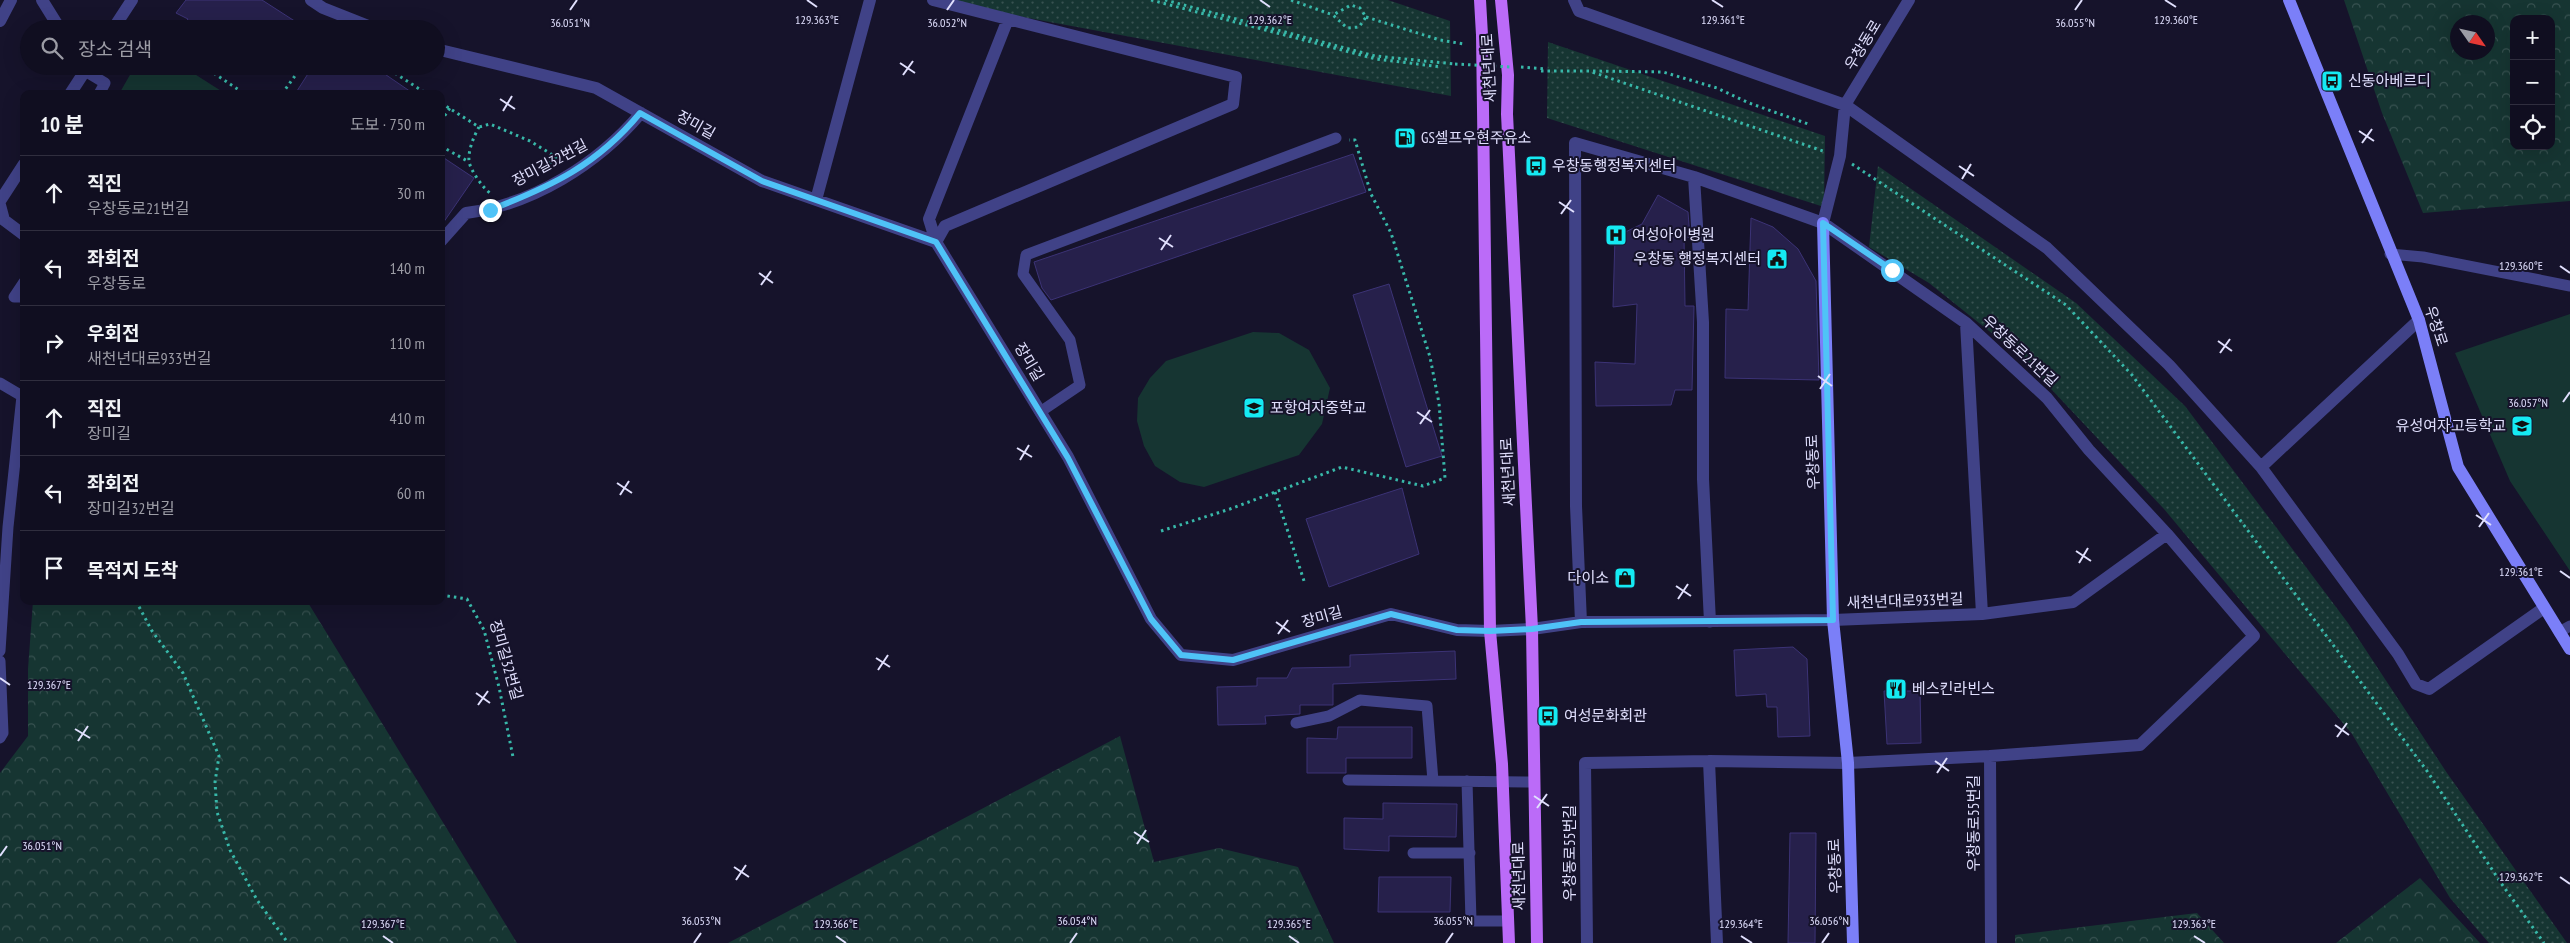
<!DOCTYPE html>
<html lang="ko">
<meta charset="utf-8">
<style>
:root{--surface:#100e20;--page:#191729;--text:#f1f3f6;--muted:#9c9ca5;--line:#302e3e}
body{margin:0;font-family:"PT Sans Narrow","Noto Sans KR",sans-serif;background:var(--page);color:var(--text)}
.controls{position:absolute;right:15px;top:15px;display:grid;overflow:hidden;border-radius:10px;box-shadow:0 5px 20px #0002}
.controls button{width:45px;height:45px;display:grid;place-items:center;padding:0;border:0;border-bottom:1px solid var(--line);background:var(--surface);color:var(--text);font:25px sans-serif}
.compass{position:absolute;left:2450px;top:15px;width:45px;height:45px;border-radius:50%;background:var(--surface);box-shadow:0 5px 20px #0002;rotate:124deg}
.stop{position:absolute;width:15px;height:15px;margin:-11px;border:4px solid #4fc3f7;border-radius:50%;background:#fff}
.stop.end{background:#4fc3f7;border-color:#fff;box-shadow:0 1px 5px #0008}
.list{margin:0;padding:0;list-style:none}
h2{display:flex;justify-content:space-between;align-items:center;height:65px;margin:0;padding:0 20px;font-size:21px}
h2 small{font-size:16px;font-weight:400;color:var(--muted)}
.list li{display:grid;grid-template-columns:32px 1fr auto;gap:15px;align-items:center;box-sizing:border-box;height:75px;padding:0 20px;border-top:1px solid var(--line)}
.list b{display:block;font-size:19px;white-space:nowrap}
.list p{margin:0;font-size:16px;white-space:nowrap;color:var(--muted)}
.list em{font-size:16px;font-style:normal;color:var(--muted)}
.icon{flex:none;width:28px;height:28px;fill:none;stroke:currentColor;stroke-width:2;stroke-linecap:round;stroke-linejoin:round}
.map{position:relative;flex:none;width:2570px;height:943px;overflow:hidden}
.search{position:absolute;background:var(--surface);box-shadow:0 5px 20px #0002;left:20px;top:20px;width:425px;height:55px;display:flex;align-items:center;gap:12px;box-sizing:border-box;padding:0 18px;border-radius:28px;color:var(--muted);font-size:19px}
.panel{position:absolute;background:var(--surface);box-shadow:0 5px 20px #0002;left:20px;top:90px;width:425px;height:515px;border-radius:10px}
.map>svg:first-child{display:block}
.green{fill:#163532}
.forest{fill:url(#forest-crowns);fill-rule:evenodd}
.park{fill:url(#park-dots)}
.building{fill:#26204b;stroke:#3c3376}
.lines{fill:none;stroke-linecap:round;stroke-linejoin:round}
.path{stroke:#38b8a9;stroke-width:3;stroke-dasharray:2.5 4;stroke-linecap:butt}
.service{stroke:#404287;stroke-width:11}
.minor{stroke:#404287;stroke-width:12}
.secondary{stroke:#7b7ff8;stroke-width:12}
.primary{stroke:#bb6bf8;stroke-width:12}
.path-bridge{stroke:#38b8a9;stroke-width:3;stroke-dasharray:2.5 4;stroke-linecap:butt}
.route{stroke:#4fc3f7;stroke-width:6}
.ticks{fill:none;stroke:#e0dffd;stroke-width:2}
.labels{text-anchor:middle;stroke-width:4;stroke-linejoin:round;paint-order:stroke}
.street-label{font-size:15px;fill:#e0dffd;stroke:#16132b}
.poi-label{font-size:15px;fill:#e0dffd;stroke:#16132b;text-anchor:start}
.ticks-label{font-size:12px;text-anchor:middle;fill:#e0dffd;stroke:#16132b;stroke-width:4;stroke-linejoin:round;paint-order:stroke}
</style>
<div class="map">
<svg width="2570" height="943" viewBox="0 0 2570 943">
<defs>
<pattern id="forest-crowns" width="20" height="18" patternUnits="userSpaceOnUse" patternTransform="scale(1.25)"><rect width="20" height="18" fill="#163532"/><path d="M2 6a3 3 0 1 1 6 0M12 15a3 3 0 1 1 6 0" fill="none" stroke="#385251"/></pattern>
<pattern id="park-dots" width="8" height="8" patternUnits="userSpaceOnUse" patternTransform="scale(1.25)"><rect width="8" height="8" fill="#163532"/><path d="M2 2h.1M6 6h.1" fill="none" stroke="#385251" stroke-width="1.8" stroke-linecap="round"/></pattern>
</defs>
<rect width="100%" height="100%" fill="#16132b"/>
<path class="green" d="M 135,66 L 182,66 L 226,94 L 119,94 Z
M 2570,314 L 2570,571 L 2510,481 L 2455,353 Z
M 1253,332 L 1279,333 L 1309,350 L 1330,388 L 1322,424 L 1299,455 L 1204,487 L 1180,482 L 1155,466 L 1144,446 L 1137,421 L 1138,398 L 1150,378 L 1166,361 Z"/>
<path class="forest" d="M 2344,0 L 2570,0 L 2570,201 L 2423,213 L 2382,113 ZM 2514,19 L 2551,19 L 2551,146 L 2514,146 ZM 2488,22 L 2488,52 L 2458,52 L 2458,22 Z
M 33,601 L 307,601 L 517,943 L 0,943 L 0,773 L 28,736 L 28,669 Z
M 1120,736 L 1154,862 L 1219,848 L 1298,867 L 1334,943 L 728,943 Z
M 2420,878 L 2480,943 L 2336,943 Z
M 2197,913 L 2224,943 L 2015,943 L 2015,935 Z"/>
<path class="park" d="M 930,0 L 1388,0 L 1450,21 L 1451,96 Z
M 1548,42 L 1825,136 L 1824,207 L 1547,118 Z
M 1878,166 L 2076,303 L 2185,406 L 2348,623 L 2447,773 L 2567,943 L 2489,943 L 2450,898 L 2352,734 L 2164,509 L 2019,355 L 1929,283 L 1869,247 Z"/>
<path class="building" d="M 186,0 L 262,0 L 307,29 L 180,29 L 188,19 L 176,13 Z
M 313,66 L 373,66 L 414,94 L 295,94 Z
M 1353,154 L 1366,192 L 1051,300 L 1042,288 L 1034,262 Z
M 441,156 L 474,178 L 441,226 Z
M 1658,195 L 1688,212 L 1690,238 L 1684,236 L 1685,306 L 1694,306 L 1692,390 L 1675,390 L 1671,405 L 1596,406 L 1595,362 L 1635,364 L 1637,304 L 1613,307 L 1615,237 L 1642,224 Z
M 1751,218 L 1773,227 L 1798,249 L 1816,281 L 1819,380 L 1725,378 L 1726,309 L 1748,310 Z
M 1389,284 L 1442,456 L 1406,467 L 1353,295 Z
M 1402,488 L 1419,554 L 1329,587 L 1306,519 Z
M 1793,647 L 1807,659 L 1810,736 L 1778,737 L 1777,707 L 1767,707 L 1766,694 L 1736,696 L 1734,650 Z
M 1455,651 L 1456,679 L 1333,684 L 1333,705 L 1300,705 L 1300,714 L 1265,716 L 1266,724 L 1218,725 L 1217,687 L 1257,686 L 1257,678 L 1287,678 L 1292,668 L 1350,667 L 1350,655 Z
M 1884,691 L 1920,691 L 1921,743 L 1887,744 Z
M 1338,727 L 1412,727 L 1412,758 L 1346,758 L 1346,773 L 1307,773 L 1307,738 L 1337,739 Z
M 1383,803 L 1457,804 L 1456,837 L 1389,836 L 1389,851 L 1344,849 L 1344,818 L 1383,819 Z
M 1790,833 L 1816,833 L 1815,943 L 1788,943 Z
M 1379,877 L 1451,877 L 1450,912 L 1378,912 Z"/>
<g class="lines">
<path class="path" d="M 1151,0 L 1376,59 L 1442,67
M 1165,0 L 1375,56 L 1455,64
M 1291,0 L 1333,15 L 1347,28 L 1359,27 L 1366,17 L 1360,8 L 1351,5 L 1333,15
M 1366,17 L 1440,40 L 1464,44
M 203,66 L 245,94
M 384,66 L 427,94
M 1521,67 L 1547,69
M 1541,71 L 1589,71 L 1826,152
M 1593,71 L 1663,72 L 1717,88 L 1749,103 L 1811,125
M 113,72 L 117,66
M 282,94 L 302,66
M 441,103 L 479,127 L 490,124 L 530,141 L 556,157 L 542,171
M 441,121 L 450,108
M 479,127 C 474,136 468,150 469,161 C 470,170 483,188 490,193
M 441,146 L 469,162
M 1852,164 L 2066,305 L 2132,375 L 2427,771 L 2501,883 L 2544,943
M 1275,492 L 1305,584
M 1161,531 L 1230,509 L 1342,467 L 1423,486 L 1445,478 L 1439,403 L 1430,357 L 1391,233 L 1371,194 L 1355,140 L 1349,140
M 441,595 L 467,599 L 484,630 L 499,687 L 513,757
M 136,601 L 152,631 L 183,673 L 219,756 L 215,782 L 217,812 L 230,850 L 257,900 L 288,943"/>
<path class="service" d="M 85,71 L 105,83 L 99,94
M 2390,254 L 2423,257 L 2570,286
M 24,282 L 14,297 L 24,297
M 0,383 L 22,396 L 8,527 L 0,651
M 1040,412 L 1080,385 L 1070,340 L 1023,274 L 1026,255 L 1336,138
M 2559,632 L 2570,626
M 0,661 L 3,733 L 0,738
M 1296,723 L 1329,716 L 1360,700 L 1427,706 L 1433,781
M 1348,780 L 1533,782
M 1467,781 L 1471,921 L 1508,921
M 1413,853 L 1470,853"/>
<path class="minor" d="M 42,0 L 60,29
M 311,0 L 323,8 L 376,29
M 933,0 L 1236,77 L 1233,104 L 945,226 L 936,242
M 1574,0 L 1579,11 L 1845,105 L 2047,248 L 2169,365 L 2261,467 L 2398,654 L 2416,684 L 2429,689 L 2544,608
M 1008,19 L 929,219 L 936,242 L 1068,457 L 1151,619 L 1181,655 L 1233,660 L 1391,614 L 1457,630 L 1490,631 L 1532,629 L 1581,622 L 1833,620 L 1982,614 L 2073,602 L 2167,534
M 0,21 L 11,0
M 113,29 L 132,0
M 436,49 L 596,88 L 762,181 L 936,242
M 70,94 L 85,71
M 1694,177 L 1703,322 L 1703,479 L 1710,622
M 816,200 L 870,0
M 0,201 L 24,164
M 0,205 L 4,220 L 24,235
M 1823,223 L 1840,156 L 1845,105 L 1909,0
M 441,241 L 466,213 C 532,205 598,164 641,113
M 1966,323 L 1982,614
M 2261,467 L 2419,320
M 1581,622 L 1576,506 L 1575,143 L 1694,177 L 1823,223 L 1966,323 L 2047,398 L 2089,450 L 2167,534 L 2254,636 L 2140,745 L 1990,756
M 1709,761 L 1717,943
M 1587,943 L 1585,763 L 1709,761 L 1848,763 L 1990,756 L 1991,943"/>
<path class="secondary" d="M 2289,0 L 2419,320 L 2458,467 L 2570,649
M 1823,223 L 1833,620 L 1848,763 L 1853,943"/>
<path class="primary" d="M 1480,0 L 1482,35 L 1490,631 L 1502,764 L 1509,943
M 1501,0 L 1508,75 L 1507,114 L 1532,629 L 1537,943"/>
<path class="path-bridge" d="M 1455,64 L 1511,67"/>
</g>
<g class="lines">
<path class="route" d="M 490,210 C 552,186 597,165 640,113 L 762,181 L 936,242 L 1068,458 L 1151,619 L 1181,655 L 1233,660 L 1391,614 L 1457,630 L 1490,631 L 1532,629 L 1581,622 L 1833,620 L 1823,223 L 1892,270"/>
</g>
<path class="ticks" d="M 807,0 L 817,7M 1260,0 L 1270,7M 1712,0 L 1723,7M 2165,0 L 2176,7M 570,10 L 577,0M 947,10 L 954,0M 2075,10 L 2082,0M 900,63 L 915,73M 903,75 L 913,61M 500,99 L 515,109M 503,111 L 512,96M 2359,131 L 2374,141M 2362,143 L 2372,129M 1959,166 L 1974,176M 1962,179 L 1971,164M 1559,202 L 1574,212M 1561,214 L 1571,200M 1159,238 L 1173,247M 1161,250 L 1171,235M 2560,266 L 2570,273M 759,273 L 773,283M 761,285 L 771,271M 2218,341 L 2232,351M 2220,353 L 2230,339M 1818,376 L 1832,386M 1820,389 L 1830,374M 2563,402 L 2570,392M 1417,412 L 1432,422M 1420,424 L 1430,410M 1017,448 L 1032,457M 1020,460 L 1029,445M 617,483 L 632,493M 620,495 L 629,481M 2476,515 L 2491,525M 2479,527 L 2489,513M 2076,551 L 2091,561M 2079,563 L 2088,548M 2560,571 L 2570,578M 1676,586 L 1691,596M 1678,599 L 1688,584M 1276,622 L 1290,632M 1278,634 L 1288,620M 876,658 L 890,667M 878,670 L 888,655M 0,678 L 10,685M 476,693 L 490,703M 478,705 L 488,691M 2335,725 L 2349,735M 75,729 L 90,738M 2337,737 L 2347,723M 78,741 L 88,726M 1935,761 L 1949,771M 1937,773 L 1947,758M 1534,796 L 1549,806M 1537,808 L 1547,794M 1134,832 L 1149,842M 1137,844 L 1146,830M 0,856 L 7,846M 734,867 L 749,877M 2560,877 L 2570,884M 736,880 L 746,865M 383,936 L 393,943M 836,936 L 846,943M 1289,936 L 1299,943M 1741,936 L 1752,943M 2194,936 L 2205,943M 694,943 L 701,933M 1070,943 L 1077,933M 1446,943 L 1453,933M 1822,943 L 1829,933"/>
<defs>
<g id="bus-square" transform="scale(1.125)"><rect x="-9" y="-9" width="18" height="18" rx="4" fill="#15eaf3" stroke="#16132b"/><path d="M-5-6H5V4H4V6H2V4H-2V6H-4V4H-5ZM-3.5-4V0h7V-4ZM-3.5 1.2v1.5H-2V1.2ZM2 1.2v1.5H3.5V1.2Z" fill="#111"/></g>
<g id="fuel-square" transform="scale(1.125)"><rect x="-9" y="-9" width="18" height="18" rx="4" fill="#15eaf3" stroke="#16132b"/><path d="M-5.5-6h7V0h2V4h1.3V-2.5L3-4.5l.8-.8L6-3V5H2.5V1h-1V6h-7ZM-4.2-4.7v3.2H.2V-4.7Z" fill="#111"/></g>
<g id="hospital-square" transform="scale(1.125)"><rect x="-9" y="-9" width="18" height="18" rx="4" fill="#15eaf3" stroke="#16132b"/><path d="M-5-5h3v3.5h4V-5h3V5h-3V1.5h-4V5h-3Z" fill="#111"/></g>
<g id="civic-square" transform="scale(1.125)"><rect x="-9" y="-9" width="18" height="18" rx="4" fill="#15eaf3" stroke="#16132b"/><path d="M-.6-6.5H3V-4.5H.6V-3L4-1V1h2V6H-6V1h2V-1L-.6-3ZM-1.2 2.5V6h2.4V2.5Z" fill="#111"/></g>
<g id="school-square" transform="scale(1.125)"><rect x="-9" y="-9" width="18" height="18" rx="4" fill="#15eaf3" stroke="#16132b"/><path d="M0-5L7-2L0 1L-7-2ZM-4 1L0 2.5L4 1V4Q0 6-4 4Z" fill="#111"/></g>
<g id="shop-square" transform="scale(1.125)"><rect x="-9" y="-9" width="18" height="18" rx="4" fill="#15eaf3" stroke="#16132b"/><path d="M-5-2.5h2.3a2.7 3.5 0 0 1 5.4 0H5L5.5 6h-11ZM-1.5-2.5h3a1.5 2.3 0 0 0-3 0Z" fill="#111"/></g>
<g id="restaurant-square" transform="scale(1.125)"><rect x="-9" y="-9" width="18" height="18" rx="4" fill="#15eaf3" stroke="#16132b"/><path d="M-5-6h1v4h1v-4h1v4h1v-4h1v5L-1.5 .5V6h-2V.5L-5-1ZM5-6V6H3V1.5H1.5Q1.5-4 5-6Z" fill="#111"/></g>
</defs>
<g fill-rule="evenodd">
<use href="#bus-square" x="2332" y="81"/>
<use href="#fuel-square" x="1405" y="138"/>
<use href="#bus-square" x="1536" y="166"/>
<use href="#hospital-square" x="1616" y="235"/>
<use href="#civic-square" x="1777" y="259"/>
<use href="#school-square" x="1254" y="408"/>
<use href="#school-square" x="2522" y="426"/>
<use href="#shop-square" x="1625" y="578"/>
<use href="#restaurant-square" x="1896" y="689"/>
<use href="#bus-square" x="1548" y="716"/>
</g>
<g class="labels">
<g class="street-label">
<text transform="translate(1863 45) rotate(-59)" y="5">우창동로</text>
<text transform="translate(1489 68) rotate(-93)" y="5">새천년대로</text>
<text transform="translate(696 125) rotate(29)" y="5">장미길</text>
<text transform="translate(550 163) rotate(-28)" y="5">장미길32번길</text>
<text transform="translate(2436 326) rotate(72)" y="5">우창로</text>
<text transform="translate(2020 351) rotate(43)" y="5">우창동로21번길</text>
<text transform="translate(1029 362) rotate(59)" y="5">장미길</text>
<text transform="translate(1813 462) rotate(-92)" y="5">우창동로</text>
<text transform="translate(1508 472) rotate(-93)" y="5">새천년대로</text>
<text transform="translate(1905 601) rotate(-2)" y="5">새천년대로933번길</text>
<text transform="translate(1322 617) rotate(-16)" y="5">장미길</text>
<text transform="translate(506 660) rotate(74)" y="5">장미길32번길</text>
<text transform="translate(1974 823) rotate(-90)" y="5">우창동로55번길</text>
<text transform="translate(1570 853) rotate(-90)" y="5">우창동로55번길</text>
<text transform="translate(1835 866) rotate(-92)" y="5">우창동로</text>
<text transform="translate(1519 876) rotate(-91)" y="5">새천년대로</text>
</g>
<g class="poi-label">
<text x="2348" y="86">신동아베르디</text>
<text x="1421" y="143">GS셀프우현주유소</text>
<text x="1552" y="171">우창동행정복지센터</text>
<text x="1632" y="240">여성아이병원</text>
<text x="1761" y="264" text-anchor="end">우창동 행정복지센터</text>
<text x="1270" y="413">포항여자중학교</text>
<text x="2506" y="431" text-anchor="end">유성여자고등학교</text>
<text x="1609" y="583" text-anchor="end">다이소</text>
<text x="1912" y="694">베스킨라빈스</text>
<text x="1564" y="721">여성문화회관</text>
</g>
</g>
<g class="ticks-label">
<text x="1270" y="24">129.362°E</text>
<text x="1723" y="24">129.361°E</text>
<text x="817" y="24">129.363°E</text>
<text x="2176" y="24">129.360°E</text>
<text x="570" y="27">36.051°N</text>
<text x="947" y="27">36.052°N</text>
<text x="2075" y="27">36.055°N</text>
<text x="2521" y="270">129.360°E</text>
<text x="2528" y="407">36.057°N</text>
<text x="2521" y="576">129.361°E</text>
<text x="49" y="689">129.367°E</text>
<text x="42" y="850">36.051°N</text>
<text x="2521" y="881">129.362°E</text>
<text x="701" y="925">36.053°N</text>
<text x="1077" y="925">36.054°N</text>
<text x="1453" y="925">36.055°N</text>
<text x="1829" y="925">36.056°N</text>
<text x="383" y="928">129.367°E</text>
<text x="836" y="928">129.366°E</text>
<text x="1289" y="928">129.365°E</text>
<text x="1741" y="928">129.364°E</text>
<text x="2194" y="928">129.363°E</text>
</g>
</svg>
<div class="controls">
<button>+</button>
<button>−</button>
<button><svg class="icon" aria-label="locate" viewBox="0 0 24 24"><circle cx="12" cy="12" r="6"/><path d="M12 2v4M12 18v4M2 12h4M18 12h4"/></svg></button>
</div>
<svg class="compass" viewBox="-18 -18 36 36"><path d="M0-13l5 13h-10z" fill="#e53935"/><path d="M0 13l5-13h-10z" fill="#9c9ca5"/></svg>
<div class="stop" style="left:1892px;top:270px"></div>
<div class="stop end" style="left:490px;top:210px"></div>
<div class="search"><svg class="icon" aria-label="search" viewBox="0 0 24 24"><circle cx="10" cy="10" r="6"/><path d="M15 15l6 6"/></svg>장소 검색</div>
<section class="panel">
<h2>10 분<small>도보 · 750 m</small></h2>
<ul class="list">
<li><svg class="icon" aria-label="ahead" viewBox="0 0 24 24"><path d="M12 20V5M6 11l6-6 6 6"/></svg><div><b>직진</b><p>우창동로21번길</p></div><em>30 m</em></li>
<li><svg class="icon" aria-label="left" viewBox="0 0 24 24"><path d="M17 20v-9H6M10 6l-5 5 5 5"/></svg><div><b>좌회전</b><p>우창동로</p></div><em>140 m</em></li>
<li><svg class="icon" aria-label="right" viewBox="0 0 24 24"><path d="M7 20v-9h11M14 6l5 5-5 5"/></svg><div><b>우회전</b><p>새천년대로933번길</p></div><em>110 m</em></li>
<li><svg class="icon" aria-label="ahead" viewBox="0 0 24 24"><path d="M12 20V5M6 11l6-6 6 6"/></svg><div><b>직진</b><p>장미길</p></div><em>410 m</em></li>
<li><svg class="icon" aria-label="left" viewBox="0 0 24 24"><path d="M17 20v-9H6M10 6l-5 5 5 5"/></svg><div><b>좌회전</b><p>장미길32번길</p></div><em>60 m</em></li>
<li><svg class="icon" aria-label="arrive" viewBox="0 0 24 24"><path d="M6 21V4h12l-3 4 3 4H6"/></svg><div><b>목적지 도착</b></div></li>
</ul>
</section>
</div>
